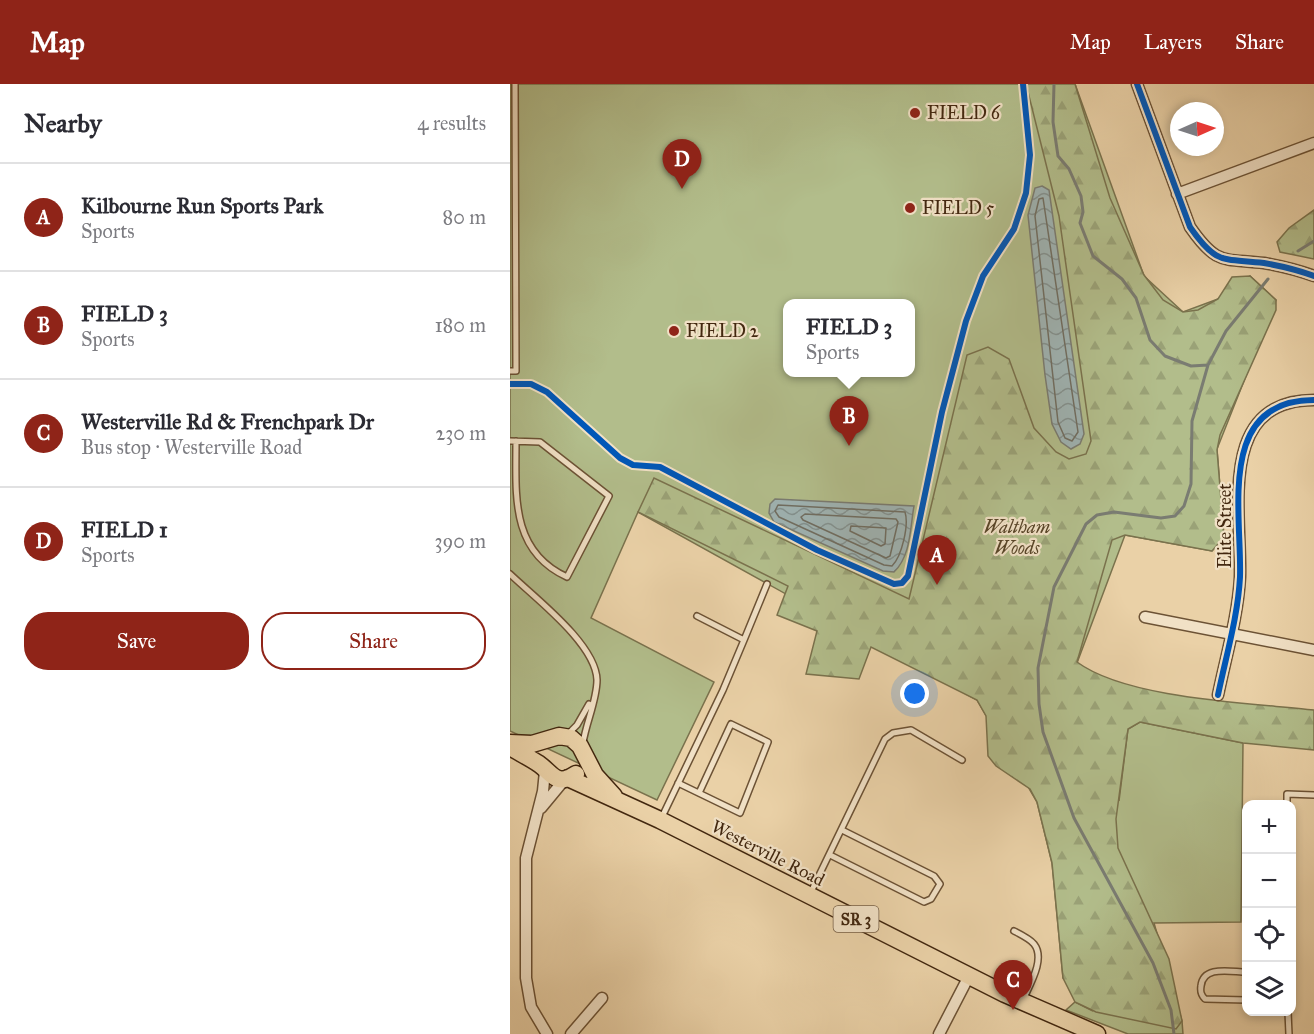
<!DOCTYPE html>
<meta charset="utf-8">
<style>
:root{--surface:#fff;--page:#f2f2f3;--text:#2b2b33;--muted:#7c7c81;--line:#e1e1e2;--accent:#8f2418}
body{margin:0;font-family:"IM FELL Great Primer",serif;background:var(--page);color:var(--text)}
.controls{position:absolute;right:18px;bottom:18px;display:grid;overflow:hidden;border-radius:12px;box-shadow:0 3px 9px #0003}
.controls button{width:54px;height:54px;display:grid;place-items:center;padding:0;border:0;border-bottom:2px solid var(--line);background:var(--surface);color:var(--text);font:30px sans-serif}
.compass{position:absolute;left:660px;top:18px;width:54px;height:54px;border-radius:50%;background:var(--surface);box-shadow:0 3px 9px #0003;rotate:87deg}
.you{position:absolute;left:405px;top:610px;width:21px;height:21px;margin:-15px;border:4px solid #fff;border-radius:50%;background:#1a73e8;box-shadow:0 0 0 9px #1a73e833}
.badge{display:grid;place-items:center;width:39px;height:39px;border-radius:50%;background:var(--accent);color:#fff;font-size:20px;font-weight:700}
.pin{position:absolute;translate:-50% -50px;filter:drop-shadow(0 2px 3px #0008)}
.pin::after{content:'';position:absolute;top:32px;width:21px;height:18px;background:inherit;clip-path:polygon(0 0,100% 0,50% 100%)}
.popup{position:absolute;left:273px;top:215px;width:132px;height:78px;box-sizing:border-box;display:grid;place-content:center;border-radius:12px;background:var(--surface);filter:drop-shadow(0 2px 4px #0005);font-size:20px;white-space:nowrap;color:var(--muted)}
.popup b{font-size:22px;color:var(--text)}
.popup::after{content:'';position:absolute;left:50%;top:100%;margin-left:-12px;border:12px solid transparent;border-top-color:var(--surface)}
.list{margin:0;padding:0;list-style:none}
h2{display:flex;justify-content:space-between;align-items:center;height:78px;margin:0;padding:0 24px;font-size:26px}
h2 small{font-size:20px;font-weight:400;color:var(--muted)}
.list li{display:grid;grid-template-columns:39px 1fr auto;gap:18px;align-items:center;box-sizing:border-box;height:108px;padding:0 24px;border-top:2px solid var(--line)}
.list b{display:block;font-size:22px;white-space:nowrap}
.list p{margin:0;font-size:20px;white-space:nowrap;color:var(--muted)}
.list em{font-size:20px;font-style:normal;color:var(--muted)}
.actions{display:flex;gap:12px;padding:18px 24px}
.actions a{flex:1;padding:14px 0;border:2px solid var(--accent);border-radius:24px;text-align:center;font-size:21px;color:var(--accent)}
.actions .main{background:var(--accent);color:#fff}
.icon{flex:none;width:33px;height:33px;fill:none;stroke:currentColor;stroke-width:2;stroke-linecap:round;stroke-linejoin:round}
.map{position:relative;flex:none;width:804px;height:950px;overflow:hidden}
header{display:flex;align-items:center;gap:36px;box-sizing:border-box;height:84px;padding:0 30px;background:var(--accent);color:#fff}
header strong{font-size:28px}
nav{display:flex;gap:33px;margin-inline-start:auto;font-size:21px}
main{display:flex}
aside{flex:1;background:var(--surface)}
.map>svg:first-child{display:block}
.green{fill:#b2bd8b;stroke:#7a724d;stroke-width:1.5;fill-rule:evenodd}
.forest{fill:url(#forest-firs);stroke:#7a724d;stroke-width:1.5}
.water{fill:url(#water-waves);stroke:#7a7c72;stroke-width:1.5}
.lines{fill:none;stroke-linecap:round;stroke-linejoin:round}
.shore{stroke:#706e62;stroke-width:1.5}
.stream{stroke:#7a7c72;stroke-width:3}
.service-casing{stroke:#6c5235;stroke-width:8}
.minor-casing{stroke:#6c5235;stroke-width:13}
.primary-casing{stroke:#42270f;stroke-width:19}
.service{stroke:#f1e1c6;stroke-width:5}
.minor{stroke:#f1e1c6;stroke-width:10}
.primary{stroke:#ead1a7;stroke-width:16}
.cycleway-casing{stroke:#f1e1c6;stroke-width:10}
.cycleway{stroke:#0057b8;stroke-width:6}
.poi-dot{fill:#8f2418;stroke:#f1e1c6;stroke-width:2}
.labels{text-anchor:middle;stroke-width:4.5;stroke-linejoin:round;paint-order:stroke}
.shield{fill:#f1e1c6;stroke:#765f46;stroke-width:1.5}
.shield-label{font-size:16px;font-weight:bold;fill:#42270f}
.poi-label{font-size:18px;fill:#42270f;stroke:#f1e1c6;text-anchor:start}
.street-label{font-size:18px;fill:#42270f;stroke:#f1e1c6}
.park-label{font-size:18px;font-style:italic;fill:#584528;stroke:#f1e1c6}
</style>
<header>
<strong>Map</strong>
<nav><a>Map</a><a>Layers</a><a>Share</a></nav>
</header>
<main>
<aside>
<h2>Nearby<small>4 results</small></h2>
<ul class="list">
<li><span class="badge">A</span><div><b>Kilbourne Run Sports Park</b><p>Sports</p></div><em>80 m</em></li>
<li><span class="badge">B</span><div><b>FIELD 3</b><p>Sports</p></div><em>180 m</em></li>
<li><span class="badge">C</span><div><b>Westerville Rd &amp; Frenchpark Dr</b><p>Bus stop · Westerville Road</p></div><em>230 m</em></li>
<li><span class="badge">D</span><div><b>FIELD 1</b><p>Sports</p></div><em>390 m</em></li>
</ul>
<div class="actions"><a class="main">Save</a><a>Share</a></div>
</aside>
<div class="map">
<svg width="804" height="950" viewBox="0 0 804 950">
<defs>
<pattern id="forest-firs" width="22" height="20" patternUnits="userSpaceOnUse" patternTransform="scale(1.5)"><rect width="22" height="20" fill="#b2bd8b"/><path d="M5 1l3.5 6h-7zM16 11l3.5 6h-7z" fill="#9aa277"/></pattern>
<pattern id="water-waves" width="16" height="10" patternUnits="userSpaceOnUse" patternTransform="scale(1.5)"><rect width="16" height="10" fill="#9fb4b4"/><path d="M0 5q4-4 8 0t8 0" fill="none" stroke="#839291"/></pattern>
</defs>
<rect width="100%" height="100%" fill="#ead1a7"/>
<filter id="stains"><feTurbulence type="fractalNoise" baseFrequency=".00333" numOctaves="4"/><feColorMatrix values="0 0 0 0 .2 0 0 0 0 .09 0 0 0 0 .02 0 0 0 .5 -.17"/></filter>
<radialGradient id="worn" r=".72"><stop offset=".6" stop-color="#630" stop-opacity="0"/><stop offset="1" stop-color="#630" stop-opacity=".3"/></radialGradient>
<path class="green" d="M 0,0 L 565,0 L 634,192 L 673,228 L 708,215 L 740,192 L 766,216 L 707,365 L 714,453 L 702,467 L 615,451 L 567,579 L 609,717 L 618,645 L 630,638 L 733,659 L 731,838 L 644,839 L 672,937 L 673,950 L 618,950 L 556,926 L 565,918 L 583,927 L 553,894 L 542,779 L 527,718 L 467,616 L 128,428 L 81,534 L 204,598 L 147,716 L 0,647 ZM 278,220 L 400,220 L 400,288 L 278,288 Z"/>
<path class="forest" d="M 516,0 L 565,0 L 600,114 L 634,191 L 653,216 L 673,228 L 688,226 L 708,215 L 722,193 L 740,192 L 766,216 L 766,226 L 710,351 L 707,366 L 714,453 L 702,467 L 615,451 L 602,456 L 567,578 C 617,615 741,619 804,626 L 804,666 L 733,659 L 630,638 L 618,645 L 606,735 L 608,764 L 659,875 L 672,937 L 666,945 L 586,928 L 565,918 L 553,894 L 542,779 L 527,718 L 520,705 L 486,682 L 478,672 L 476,632 L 467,616 L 361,563 L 349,595 L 296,590 L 307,547 L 267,531 L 278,502 L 128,428 L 144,394 L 399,515 L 457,271 L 478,263 L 499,275 L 524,344 L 546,368 L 559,375 L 576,370 L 581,357 L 549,132 Z
M 804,126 L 804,175 L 770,168 L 767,158 L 779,144 Z"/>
<path class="water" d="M 532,102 L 539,106 L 574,350 L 570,360 L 561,365 L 551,358 L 542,340 L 535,291 L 518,131 L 525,104 Z
M 265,415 L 404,422 C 400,444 401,472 384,488 L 373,487 L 264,438 L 259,429 L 260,420 Z"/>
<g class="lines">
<path class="shore" d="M 533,114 L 568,348 L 562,357 L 555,354 L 548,338 L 525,132 L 529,115 Z
M 268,421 L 395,428 C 399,441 392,472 382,482 L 374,481 L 269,433 L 265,427 Z
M 295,430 L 386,435 L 388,438 L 380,472 L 376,474 L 293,436 L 291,433 Z
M 341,442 L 376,444 L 375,460 L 371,462 L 340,447 Z"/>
<path class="stream" d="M 544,0 L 543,38 L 548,72 L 559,85 L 571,112 L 573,128 L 570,139 L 583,172 L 612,195 L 626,214 L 640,256 L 655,272 L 681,282 L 698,281
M 788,167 L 804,157
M 664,950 L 661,926 L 643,879 L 564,734 L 533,648 L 529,620 L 528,584 L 544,503 L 576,440 L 587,431 L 604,428 L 651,434 L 665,432 L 674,422 L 681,400 L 682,337 L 698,281 L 716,247 L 758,195"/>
<g class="service-casing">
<path id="service" d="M 0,287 L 6,287 L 5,0
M 0,357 L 30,358 L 99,412 L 57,493 C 0,467 6,411 6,357
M 0,490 C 25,514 86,560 87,596 C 87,616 76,639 73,659
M 234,556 L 257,500
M 59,649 L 67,641 L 79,620
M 168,699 L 230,729 L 258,658 L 221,640 L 189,709
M 777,720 L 777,710 L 804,711
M 151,735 L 213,606 L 234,556 L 187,532
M 320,771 L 414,818 L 421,815 L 430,800 L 424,792 L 332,746
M 300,810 L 375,655 L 383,649 L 401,646 L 452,676
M 504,847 C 510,850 520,855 524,860 C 536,875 519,902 513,916
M 736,888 C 721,888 693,881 691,902 C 690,908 691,911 695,915 L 736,916
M 778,928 L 779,950"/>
</g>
<g class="minor-casing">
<path id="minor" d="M 627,0 L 680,143 C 707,182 713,174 754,179 C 771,182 788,186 804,192
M 667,110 L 804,59
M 635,533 L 804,566
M 708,611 C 716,572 728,532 730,493 C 732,428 706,316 804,316
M 35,687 L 33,707 L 16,774 L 16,894 L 21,923 L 37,950
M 31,724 L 55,695
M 61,950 L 92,914
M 429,950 L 459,892"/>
</g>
<g class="primary-casing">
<path id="primary" d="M 0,659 L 22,660 L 49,652 L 61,654 L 70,662 L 85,691 L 104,712
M 0,663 C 10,669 20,674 29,680 C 43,690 46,703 66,690
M 58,694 L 150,736 L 495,910 L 587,950"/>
</g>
<use href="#service" class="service"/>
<use href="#minor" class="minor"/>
<use href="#primary" class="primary"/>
<g class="cycleway-casing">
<path id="cycleway" d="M 627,0 L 680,143 C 707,182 713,174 754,179 C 771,182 788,186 804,192
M 0,300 L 21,300 L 37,308 L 110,374 L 123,381 L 150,383 L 307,466 L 384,500 L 392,499 L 398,492 L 432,328 L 456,237 L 473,192 L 504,145 L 516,109 L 520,71 L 513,0
M 708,611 C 716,572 728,532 730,493 C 732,428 706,316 804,316"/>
</g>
<use href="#cycleway" class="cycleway"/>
</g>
<g class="poi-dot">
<circle cx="405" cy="29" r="6"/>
<circle cx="400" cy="124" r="6"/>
<circle cx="164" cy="247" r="6"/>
</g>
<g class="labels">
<rect class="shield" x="323.5" y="822" width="45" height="26" rx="4.5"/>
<g class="shield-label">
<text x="346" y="841">SR 3</text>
</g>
<g class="poi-label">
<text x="417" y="35">FIELD 6</text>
<text x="412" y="130">FIELD 5</text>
<text x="176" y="253">FIELD 2</text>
</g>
<g class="street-label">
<text transform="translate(715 442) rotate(-90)" y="6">Elite Street</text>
<text transform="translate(258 769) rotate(27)" y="6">Westerville Road</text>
</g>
<g class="park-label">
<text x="507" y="449">Waltham<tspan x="507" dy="21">Woods</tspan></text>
</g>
</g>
<rect width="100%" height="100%" filter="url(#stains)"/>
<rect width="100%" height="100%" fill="url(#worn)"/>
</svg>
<div class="controls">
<button>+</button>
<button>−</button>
<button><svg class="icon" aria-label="locate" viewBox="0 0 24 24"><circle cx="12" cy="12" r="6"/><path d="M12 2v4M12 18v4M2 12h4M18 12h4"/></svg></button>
<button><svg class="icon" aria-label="layers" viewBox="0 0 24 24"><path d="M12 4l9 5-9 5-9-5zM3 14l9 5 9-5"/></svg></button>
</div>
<svg class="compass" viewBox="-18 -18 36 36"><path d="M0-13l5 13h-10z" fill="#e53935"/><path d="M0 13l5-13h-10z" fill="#7c7c81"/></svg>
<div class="you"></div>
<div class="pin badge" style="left:427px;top:501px">A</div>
<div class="pin badge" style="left:339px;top:362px">B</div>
<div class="popup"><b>FIELD 3</b>Sports</div>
<div class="pin badge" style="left:503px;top:926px">C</div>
<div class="pin badge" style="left:172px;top:105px">D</div>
</div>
</main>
